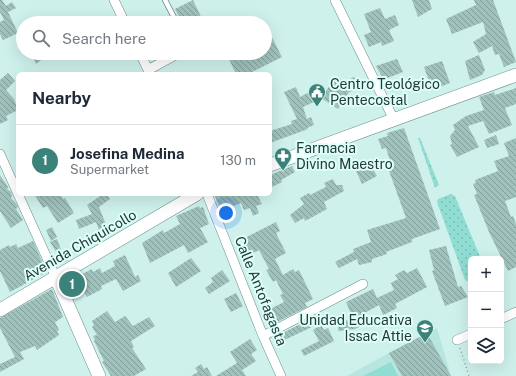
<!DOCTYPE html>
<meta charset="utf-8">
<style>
:root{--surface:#fff;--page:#f6f6f7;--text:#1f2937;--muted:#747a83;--line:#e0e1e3;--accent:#3b827a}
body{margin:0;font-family:"Public Sans",sans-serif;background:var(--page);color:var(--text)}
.controls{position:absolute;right:12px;bottom:12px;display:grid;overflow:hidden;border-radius:6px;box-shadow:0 4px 16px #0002}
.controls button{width:36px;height:36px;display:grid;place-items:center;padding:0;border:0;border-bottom:1px solid var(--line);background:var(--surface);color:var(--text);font:20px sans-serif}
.you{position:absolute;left:226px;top:213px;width:14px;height:14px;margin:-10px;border:3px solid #fff;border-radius:50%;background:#1a73e8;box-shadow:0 0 0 6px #1a73e833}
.badge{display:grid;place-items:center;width:26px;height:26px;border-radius:50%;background:var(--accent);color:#fff;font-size:13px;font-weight:700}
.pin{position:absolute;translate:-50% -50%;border:2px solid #fff;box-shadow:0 1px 4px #0006}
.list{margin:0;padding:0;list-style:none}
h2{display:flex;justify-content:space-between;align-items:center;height:52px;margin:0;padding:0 16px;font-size:17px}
h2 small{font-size:13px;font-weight:400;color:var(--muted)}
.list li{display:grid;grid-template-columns:26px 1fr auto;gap:12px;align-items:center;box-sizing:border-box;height:72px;padding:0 16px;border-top:1px solid var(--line)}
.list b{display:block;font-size:15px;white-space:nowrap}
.list p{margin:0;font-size:13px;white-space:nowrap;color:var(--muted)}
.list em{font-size:13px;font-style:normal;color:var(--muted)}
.icon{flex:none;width:22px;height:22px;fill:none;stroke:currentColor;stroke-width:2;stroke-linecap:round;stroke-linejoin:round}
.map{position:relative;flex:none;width:516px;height:376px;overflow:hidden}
.search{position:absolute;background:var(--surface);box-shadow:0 4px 16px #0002;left:16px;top:16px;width:256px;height:44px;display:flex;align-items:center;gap:10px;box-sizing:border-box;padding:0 14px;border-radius:22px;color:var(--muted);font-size:15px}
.panel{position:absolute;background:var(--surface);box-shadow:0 4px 16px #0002;left:16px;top:72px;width:256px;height:124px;border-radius:6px}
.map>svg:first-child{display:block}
.built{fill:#b9e5df}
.grass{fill:url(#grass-dots)}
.pitch{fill:#90ddd4}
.building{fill:url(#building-back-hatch)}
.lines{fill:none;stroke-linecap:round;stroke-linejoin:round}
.lane-casing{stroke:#6e8f8a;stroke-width:6}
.street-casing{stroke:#6e8f8a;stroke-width:10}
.secondary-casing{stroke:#6e8f8a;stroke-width:14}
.path{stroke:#86a09c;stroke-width:1.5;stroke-dasharray:1 3;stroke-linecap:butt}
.lane{stroke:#fff;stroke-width:4.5}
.street{stroke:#fff;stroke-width:9}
.secondary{stroke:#fff;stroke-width:13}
.labels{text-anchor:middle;stroke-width:4;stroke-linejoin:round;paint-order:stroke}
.poi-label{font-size:14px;fill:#293735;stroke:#dbfff9;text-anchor:start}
.street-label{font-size:14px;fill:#293735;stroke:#dbfff9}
</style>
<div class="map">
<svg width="516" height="376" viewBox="0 0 516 376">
<defs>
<pattern id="grass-dots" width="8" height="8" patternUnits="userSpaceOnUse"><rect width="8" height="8" fill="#90ddd4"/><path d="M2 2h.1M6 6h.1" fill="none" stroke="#7cbeb7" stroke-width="1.8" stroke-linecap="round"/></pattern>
<pattern id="building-back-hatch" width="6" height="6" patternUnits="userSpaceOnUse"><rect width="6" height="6" fill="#a0c2bd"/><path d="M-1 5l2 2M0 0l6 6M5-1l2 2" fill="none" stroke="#829e9a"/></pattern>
</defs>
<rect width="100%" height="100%" fill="#cef1ec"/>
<path class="built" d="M 437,328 L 451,376 L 347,376 L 389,353 Z"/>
<path class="grass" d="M 418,138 L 420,138 L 439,185 L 435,188 Z
M 451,194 L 455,196 L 481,259 L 471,259 L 471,281 L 469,282 L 465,280 L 437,202 L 438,199 Z"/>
<path class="pitch" d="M 391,362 L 398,376 L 363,376 Z"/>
<path class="building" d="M 0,0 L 2,0 L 6,6 L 12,2 L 16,8 L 8,12 L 18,33 L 3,40 L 0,34 L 0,22 L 4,20 L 0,12 Z
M 193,0 L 204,23 L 182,23 L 175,9 Z
M 412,0 L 429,0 L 432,9 L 418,17 Z
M 474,0 L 493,0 L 516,62 L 504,67 L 499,54 L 495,55 L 492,46 L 479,53 L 473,42 L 486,34 L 483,22 L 452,34 L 446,19 L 476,5 Z
M 380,8 L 385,19 L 395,15 L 399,25 L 389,30 L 394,41 L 382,46 L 381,42 L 369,47 L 364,35 L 371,32 L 364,14 Z
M 265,24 L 282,57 L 248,74 L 236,74 L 226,53 L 265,53 Z
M 30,53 L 51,53 L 36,64 Z
M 479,55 L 485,70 L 482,75 L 470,80 L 465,61 Z
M 397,59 L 403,72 L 385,79 L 384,76 L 382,77 L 376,66 Z
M 442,61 L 450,83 L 432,90 L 424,67 Z
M 8,73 L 15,81 L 6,90 L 14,99 L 18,110 L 6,116 L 8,120 L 0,124 L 0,80 Z
M 354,77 L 359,89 L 349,92 L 338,109 L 321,98 L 335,78 L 346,81 Z
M 296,87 L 300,97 L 313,90 L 318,100 L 303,107 L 307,119 L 311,117 L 314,125 L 307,128 L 308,129 L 270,143 L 270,131 L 292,124 L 291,121 L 297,119 L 284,92 Z
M 516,88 L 516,104 L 505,108 L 512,125 L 489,134 L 483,121 L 468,126 L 479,147 L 457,157 L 450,145 L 452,144 L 450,136 L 455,130 L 453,125 L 466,116 L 484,110 L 479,97 L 494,92 L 495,95 Z
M 404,128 L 440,229 L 412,239 L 412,242 L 386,252 L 387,254 L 372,259 L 372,262 L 359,265 L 357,259 L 339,268 L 335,262 L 354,252 L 353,249 L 371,242 L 367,230 L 406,218 L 388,168 L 392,167 L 386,148 L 382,149 L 378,139 L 388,136 L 387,133 Z
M 496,135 L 499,144 L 487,148 L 484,140 Z
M 516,138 L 516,197 L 505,201 L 511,217 L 513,216 L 516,224 L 516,267 L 508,271 L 489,232 L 474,195 L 477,194 L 473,184 L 476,183 L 475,180 L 498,171 L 494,161 L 509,156 L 504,143 Z
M 370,164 L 377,176 L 362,184 L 356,171 Z
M 292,166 L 295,172 L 281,180 L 282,182 L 272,187 L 270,182 L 270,175 Z
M 0,175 L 8,187 L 7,189 L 11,192 L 12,196 L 11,198 L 16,203 L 18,207 L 16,209 L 23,220 L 11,228 L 0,211 Z
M 333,179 L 336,185 L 342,185 L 344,191 L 324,202 L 327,209 L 305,221 L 304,218 L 295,223 L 290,215 L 304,204 L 300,198 L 309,193 L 310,195 L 326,187 L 324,183 Z
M 34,194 L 60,194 L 63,199 L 65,198 L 74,213 L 58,223 L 47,206 L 43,208 Z
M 103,194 L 107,194 L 110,199 L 99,207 L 107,227 L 99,230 L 96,222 L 79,229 L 76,220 L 92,214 L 87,205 Z
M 214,194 L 257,194 L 262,204 L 256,206 L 259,213 L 253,216 L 250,208 L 244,210 L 241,203 L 221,211 Z
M 199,206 L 200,208 L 203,207 L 209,224 L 200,228 L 208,242 L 188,253 L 184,245 L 150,263 L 142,243 L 163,230 L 164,233 L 180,224 L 176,216 Z
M 276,222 L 280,231 L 276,233 L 286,253 L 275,259 L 283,275 L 293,269 L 295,272 L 299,270 L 313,299 L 305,303 L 307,307 L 273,324 L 264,309 L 271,305 L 272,308 L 284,302 L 280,295 L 283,294 L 276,280 L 273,282 L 266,270 L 269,269 L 259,250 L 246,257 L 242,246 L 246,244 L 243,239 Z
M 52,227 L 57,237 L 51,241 L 46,230 Z
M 57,239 L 63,255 L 65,254 L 69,260 L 63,263 L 50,242 Z
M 33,241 L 45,268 L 43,274 L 10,292 L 0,271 L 0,250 L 9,245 L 10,247 L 16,244 L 18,248 Z
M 446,246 L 458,287 L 461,286 L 468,297 L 445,306 L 432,271 L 434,270 L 429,250 Z
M 125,255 L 135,277 L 138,275 L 141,281 L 123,291 L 116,279 L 101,286 L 102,289 L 87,297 L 81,288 L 73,293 L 67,282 L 92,269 L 93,272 L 100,268 L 102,273 L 115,266 L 113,261 Z
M 191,258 L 201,271 L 176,287 L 168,273 Z
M 417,268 L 427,287 L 395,304 L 397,308 L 383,315 L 379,305 L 361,315 L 364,321 L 370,321 L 355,329 L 338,331 L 339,323 L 344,324 L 344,320 L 354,321 L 346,302 L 373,289 L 377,298 L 394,290 L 391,283 L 398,279 L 395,275 L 404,270 L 407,273 Z
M 222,270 L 230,281 L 209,294 L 205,288 L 213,282 L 211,278 Z
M 52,289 L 63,317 L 55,322 L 59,330 L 57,331 L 59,335 L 37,350 L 35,346 L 20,352 L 24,359 L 0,372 L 0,364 L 15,357 L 0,328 L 0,318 Z
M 236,293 L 243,306 L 231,312 L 224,299 Z
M 107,311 L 115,322 L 125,316 L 133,326 L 149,317 L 155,326 L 131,341 L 134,347 L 132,348 L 146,369 L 134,376 L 111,376 L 102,362 L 104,361 L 94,341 L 95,340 L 93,336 L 97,335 L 92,327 L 94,325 L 92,321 Z
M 310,319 L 314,326 L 278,343 L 275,337 Z
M 321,325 L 324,330 L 328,328 L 334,341 L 304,356 L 301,350 L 319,341 L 313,330 Z
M 427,333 L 451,376 L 402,376 L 389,353 Z
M 250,339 L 257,350 L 251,354 L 256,361 L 242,370 L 246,376 L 216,376 L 237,363 L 230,352 Z
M 201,364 L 204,369 L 207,367 L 212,376 L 191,376 L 198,372 L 195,368 Z"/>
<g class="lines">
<g class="lane-casing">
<path id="lane" d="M 165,0 L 177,23"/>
</g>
<g class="street-casing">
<path id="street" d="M 114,0 L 125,23
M 335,0 L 394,120
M 140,53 L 150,74
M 148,70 L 179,53
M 0,154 L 56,278
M 207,194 L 263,336 L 281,376
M 501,319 L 516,312
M 263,336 L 363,284
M 457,340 L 471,334"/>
</g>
<g class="secondary-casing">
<path id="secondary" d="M 270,165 L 516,75
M 56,278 L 99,376
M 0,310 L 197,194"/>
</g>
<path class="path" d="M 460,348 L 469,376"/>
<use href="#lane" class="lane"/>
<use href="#street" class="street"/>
<use href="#secondary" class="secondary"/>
</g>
<defs>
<g id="civic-pin" transform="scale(0.9)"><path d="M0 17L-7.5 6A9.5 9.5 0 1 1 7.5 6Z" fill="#3b827a" stroke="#dbfff9"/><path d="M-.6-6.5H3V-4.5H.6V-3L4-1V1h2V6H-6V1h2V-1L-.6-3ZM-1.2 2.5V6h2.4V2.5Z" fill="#fff"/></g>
<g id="pharmacy-pin" transform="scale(0.9)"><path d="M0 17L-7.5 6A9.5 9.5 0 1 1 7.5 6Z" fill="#3b827a" stroke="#dbfff9"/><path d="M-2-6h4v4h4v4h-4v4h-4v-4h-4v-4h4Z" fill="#fff"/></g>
<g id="school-pin" transform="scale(0.9)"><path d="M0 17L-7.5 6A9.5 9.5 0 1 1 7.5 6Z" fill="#3b827a" stroke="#dbfff9"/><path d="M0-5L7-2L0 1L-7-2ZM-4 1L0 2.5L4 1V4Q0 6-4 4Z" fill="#fff"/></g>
</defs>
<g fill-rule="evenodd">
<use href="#civic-pin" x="317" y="92"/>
<use href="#pharmacy-pin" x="283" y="156"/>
<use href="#school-pin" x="425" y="328"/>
</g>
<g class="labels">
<g class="poi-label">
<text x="330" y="89">Centro Teológico<tspan x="330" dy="16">Pentecostal</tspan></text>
<text x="296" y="153">Farmacia<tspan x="296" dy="16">Divino Maestro</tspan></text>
<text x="412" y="325" text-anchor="end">Unidad Educativa<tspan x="412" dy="16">Issac Attie</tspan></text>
</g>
<g class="street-label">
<text transform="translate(80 245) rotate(-30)" y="5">Avenida Chiquicollo</text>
<text transform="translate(261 291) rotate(68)" y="5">Calle Antofagasta</text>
</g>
</g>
</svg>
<div class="controls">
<button>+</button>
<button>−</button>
<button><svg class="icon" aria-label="layers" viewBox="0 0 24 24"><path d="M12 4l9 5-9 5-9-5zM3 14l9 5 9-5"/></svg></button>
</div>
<div class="you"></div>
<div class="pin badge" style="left:72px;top:284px">1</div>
<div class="search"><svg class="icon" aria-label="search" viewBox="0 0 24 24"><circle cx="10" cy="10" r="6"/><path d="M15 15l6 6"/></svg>Search here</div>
<section class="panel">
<h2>Nearby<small></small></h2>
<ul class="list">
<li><span class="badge">1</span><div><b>Josefina Medina</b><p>Supermarket</p></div><em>130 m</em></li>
</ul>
</section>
</div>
